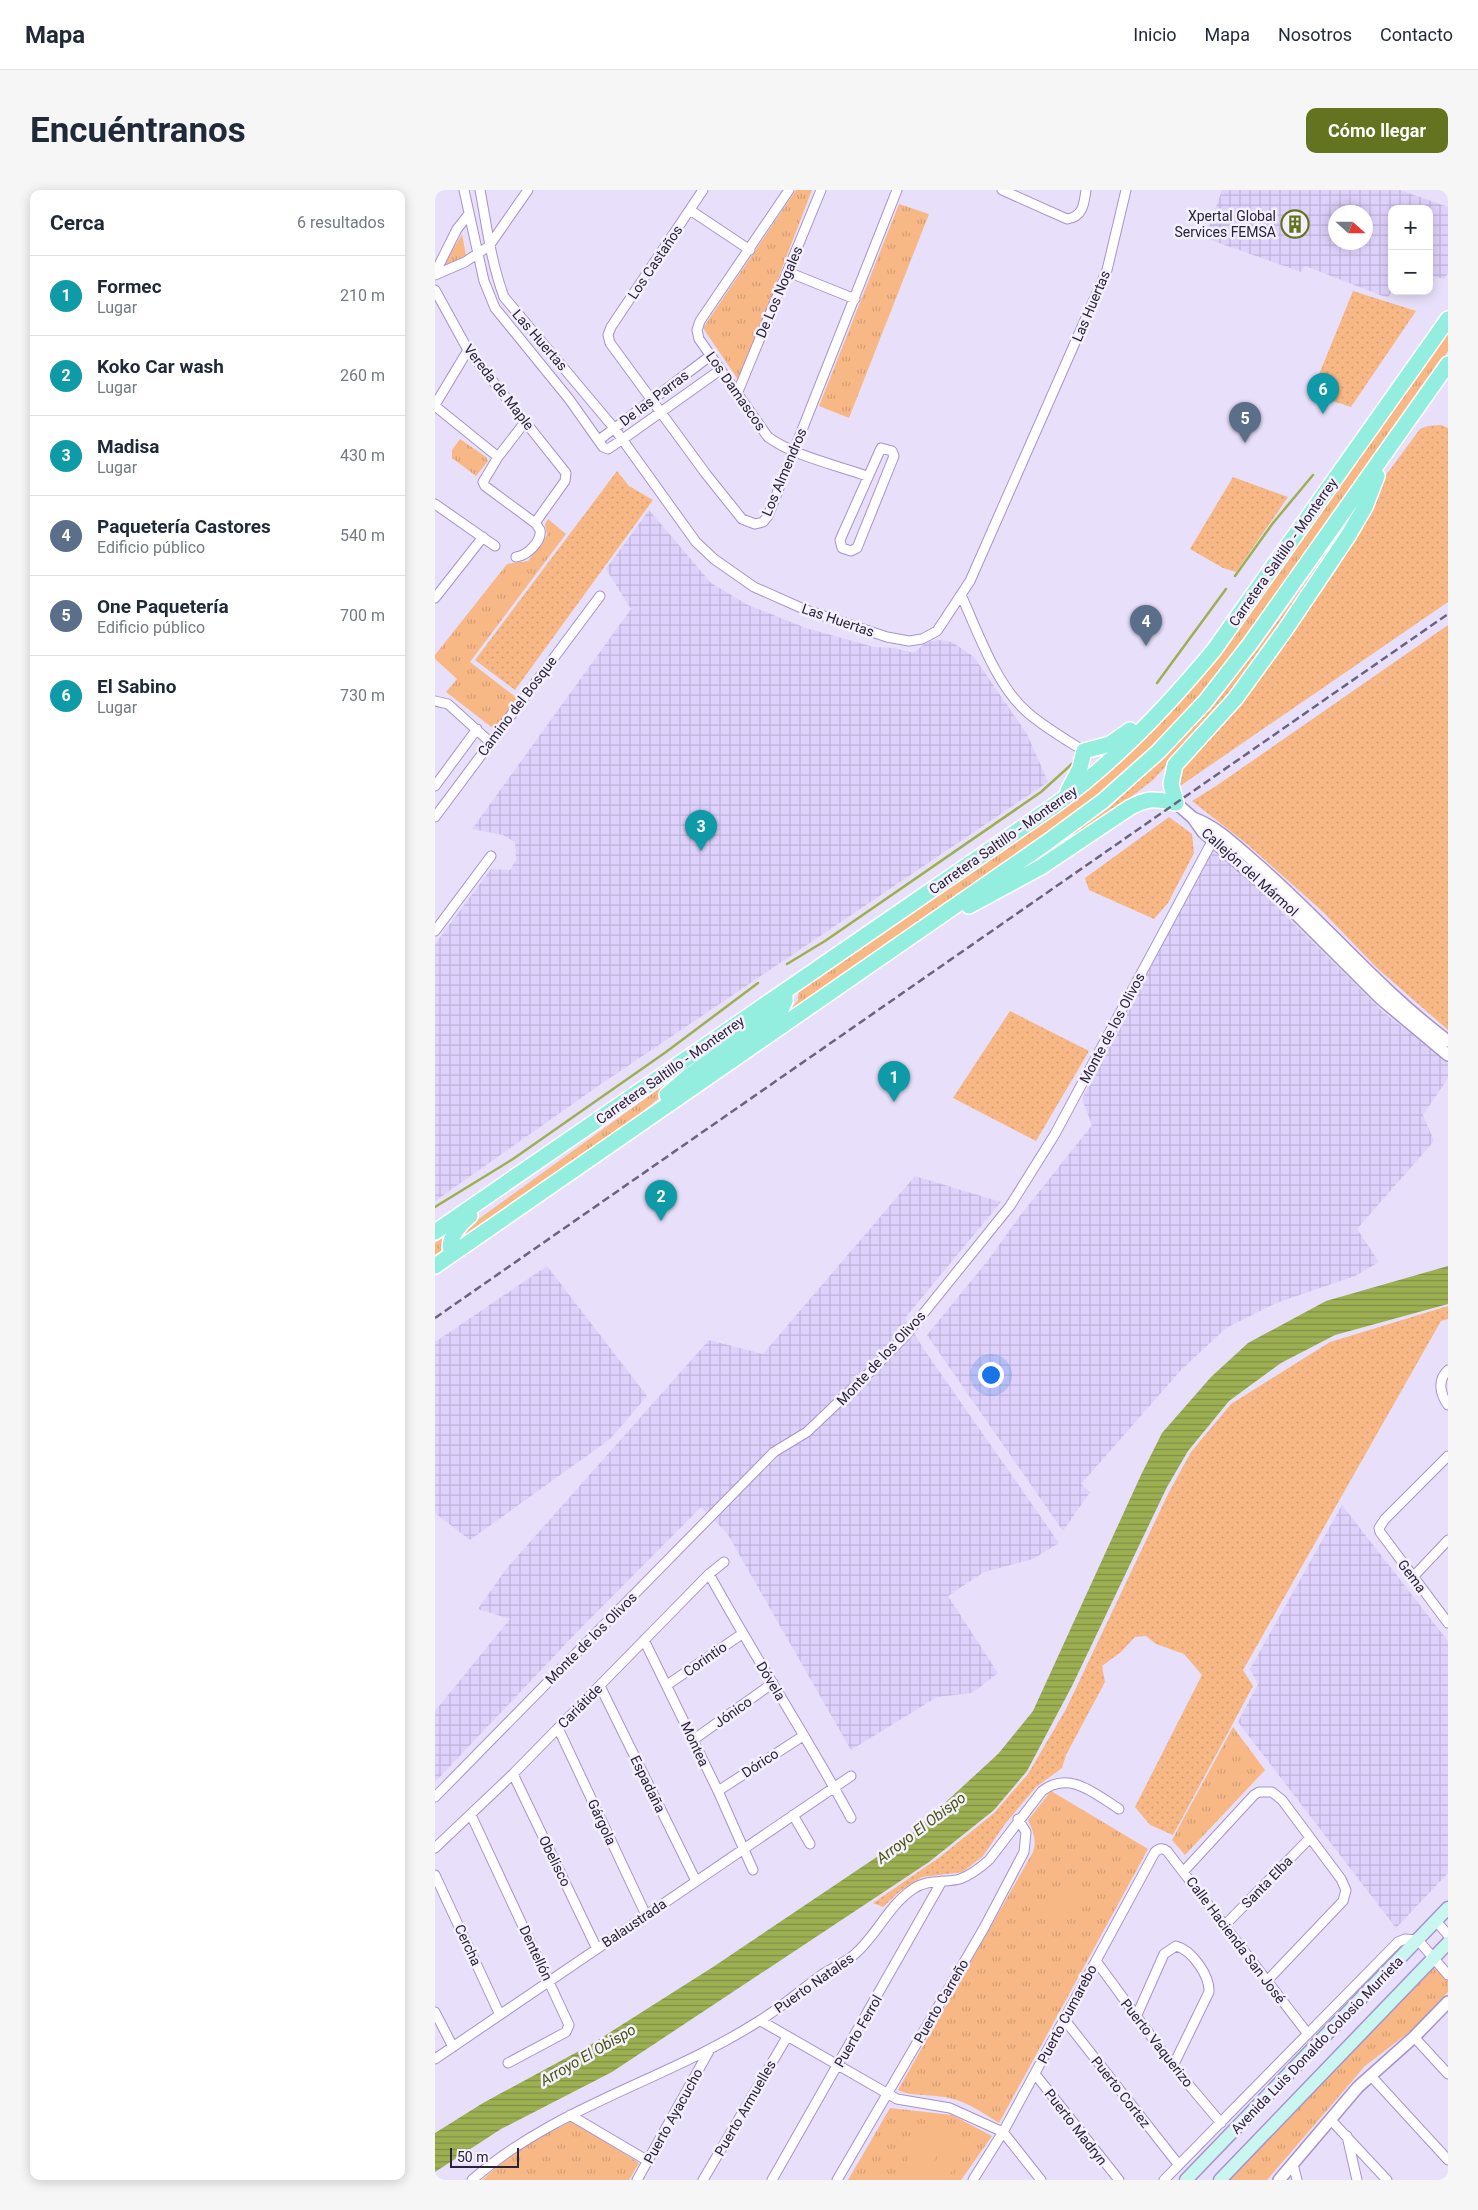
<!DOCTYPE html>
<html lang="es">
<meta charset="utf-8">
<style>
:root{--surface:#fff;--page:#f6f6f7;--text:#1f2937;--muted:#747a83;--line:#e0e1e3;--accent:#63731f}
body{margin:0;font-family:Roboto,sans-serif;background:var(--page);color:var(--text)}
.controls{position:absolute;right:15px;top:15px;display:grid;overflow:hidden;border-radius:10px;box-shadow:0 2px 12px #0003}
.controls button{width:45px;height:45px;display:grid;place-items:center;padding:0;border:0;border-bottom:1px solid var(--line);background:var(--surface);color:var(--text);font:25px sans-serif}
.compass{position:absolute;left:893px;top:15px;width:45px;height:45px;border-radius:50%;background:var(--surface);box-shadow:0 2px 12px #0003;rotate:111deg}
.scale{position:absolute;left:15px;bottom:12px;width:69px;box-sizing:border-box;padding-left:5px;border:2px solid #2a223a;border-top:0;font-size:14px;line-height:18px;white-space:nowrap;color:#2a223a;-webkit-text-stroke:4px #f4f0fd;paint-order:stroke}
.you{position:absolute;left:555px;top:1184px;width:18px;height:18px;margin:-12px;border:4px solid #fff;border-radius:50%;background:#1a73e8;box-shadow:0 0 0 8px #1a73e833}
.badge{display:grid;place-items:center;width:32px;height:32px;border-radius:50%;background:var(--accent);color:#fff;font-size:16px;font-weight:700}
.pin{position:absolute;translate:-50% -41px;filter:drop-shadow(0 1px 2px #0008)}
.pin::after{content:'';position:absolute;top:26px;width:18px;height:15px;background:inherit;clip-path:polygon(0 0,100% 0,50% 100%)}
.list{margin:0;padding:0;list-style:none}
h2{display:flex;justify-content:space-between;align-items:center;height:65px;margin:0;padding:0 20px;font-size:21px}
h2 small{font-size:16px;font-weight:400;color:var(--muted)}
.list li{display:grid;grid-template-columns:32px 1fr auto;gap:15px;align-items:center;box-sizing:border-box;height:80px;padding:0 20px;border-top:1px solid var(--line)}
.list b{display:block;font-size:19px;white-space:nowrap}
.list p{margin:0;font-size:16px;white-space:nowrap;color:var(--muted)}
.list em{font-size:16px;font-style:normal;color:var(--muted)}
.map{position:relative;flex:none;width:1013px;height:1990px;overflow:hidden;border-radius:10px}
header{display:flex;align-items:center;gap:30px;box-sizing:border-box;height:70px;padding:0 25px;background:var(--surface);border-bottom:1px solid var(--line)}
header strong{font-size:24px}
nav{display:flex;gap:28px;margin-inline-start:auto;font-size:18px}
.intro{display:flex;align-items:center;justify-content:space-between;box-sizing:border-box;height:120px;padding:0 30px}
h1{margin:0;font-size:35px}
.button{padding:12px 22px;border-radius:10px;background:var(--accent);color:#fff;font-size:18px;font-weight:700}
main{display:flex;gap:30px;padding:0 30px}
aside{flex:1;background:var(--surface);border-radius:10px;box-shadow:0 2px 12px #0003}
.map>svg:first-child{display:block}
.industrial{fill:url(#industrial-grid);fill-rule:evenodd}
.grass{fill:url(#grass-dots)}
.park{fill:url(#park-tufts)}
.garden{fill:#f7b886}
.water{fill:url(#water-rules)}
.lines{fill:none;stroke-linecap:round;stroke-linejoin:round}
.stream{stroke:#9cb052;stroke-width:2.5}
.minor-casing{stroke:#a792cf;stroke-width:11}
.tertiary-casing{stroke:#a792cf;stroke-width:14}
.secondary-casing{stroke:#a792cf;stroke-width:15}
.primary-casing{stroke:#fff;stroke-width:18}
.minor{stroke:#fff;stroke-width:9}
.tertiary{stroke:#fff;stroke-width:11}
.secondary{stroke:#c9f6ef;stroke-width:12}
.primary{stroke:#94eedf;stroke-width:15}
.rail{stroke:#6c647d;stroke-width:2.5;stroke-dasharray:8 4;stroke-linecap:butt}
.labels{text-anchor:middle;stroke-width:5;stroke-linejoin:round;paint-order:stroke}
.poi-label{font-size:14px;fill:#2a223a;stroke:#f4f0fd;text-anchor:end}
.street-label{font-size:14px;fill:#2a223a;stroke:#f4f0fd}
.water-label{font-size:15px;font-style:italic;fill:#48540e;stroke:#f4f0fd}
</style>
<header>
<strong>Mapa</strong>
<nav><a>Inicio</a><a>Mapa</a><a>Nosotros</a><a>Contacto</a></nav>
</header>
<div class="intro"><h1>Encuéntranos</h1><a class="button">Cómo llegar</a></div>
<main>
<aside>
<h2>Cerca<small>6 resultados</small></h2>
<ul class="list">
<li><span class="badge" style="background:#0f9aa8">1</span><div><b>Formec</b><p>Lugar</p></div><em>210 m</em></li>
<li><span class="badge" style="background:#0f9aa8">2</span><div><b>Koko Car wash</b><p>Lugar</p></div><em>260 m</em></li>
<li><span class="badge" style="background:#0f9aa8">3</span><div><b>Madisa</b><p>Lugar</p></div><em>430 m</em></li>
<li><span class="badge" style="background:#5c6f8a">4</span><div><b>Paquetería Castores</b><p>Edificio público</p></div><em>540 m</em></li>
<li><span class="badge" style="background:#5c6f8a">5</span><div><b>One Paquetería</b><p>Edificio público</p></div><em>700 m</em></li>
<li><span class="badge" style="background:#0f9aa8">6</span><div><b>El Sabino</b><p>Lugar</p></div><em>730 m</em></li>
</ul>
</aside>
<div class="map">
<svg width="1013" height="1990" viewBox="0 0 1013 1990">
<defs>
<pattern id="industrial-grid" width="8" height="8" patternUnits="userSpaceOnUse" patternTransform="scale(1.25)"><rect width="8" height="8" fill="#ded1fc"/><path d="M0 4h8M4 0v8" fill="none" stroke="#bfb3d9"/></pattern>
<pattern id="grass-dots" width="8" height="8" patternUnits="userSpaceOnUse" patternTransform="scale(1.25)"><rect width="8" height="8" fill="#f7b886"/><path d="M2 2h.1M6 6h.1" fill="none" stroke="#d49e74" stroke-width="1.8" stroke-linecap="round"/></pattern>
<pattern id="park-tufts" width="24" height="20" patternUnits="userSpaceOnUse" patternTransform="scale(1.25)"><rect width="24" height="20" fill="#f7b886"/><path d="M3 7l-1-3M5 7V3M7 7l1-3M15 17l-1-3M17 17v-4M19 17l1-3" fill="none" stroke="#d49e74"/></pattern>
<pattern id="water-rules" width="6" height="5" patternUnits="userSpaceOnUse" patternTransform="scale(1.25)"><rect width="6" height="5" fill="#9cb052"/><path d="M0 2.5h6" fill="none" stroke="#7f8f45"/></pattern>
</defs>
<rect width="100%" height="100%" fill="#e8e0fa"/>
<path class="industrial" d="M 787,0 L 965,0 L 1013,17 L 1013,83 L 1009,89 L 994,85 L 994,19 L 957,19 L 957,100 L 953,108 L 870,76 L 866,82 L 770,48 ZM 931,22 L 931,52 L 901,52 L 901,22 Z
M 214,320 L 276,393 L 313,415 L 371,438 L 439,457 L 459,458 L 479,463 L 491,452 L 504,450 L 517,452 L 539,467 L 592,544 L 613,592 L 166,894 L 0,1011 L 0,754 L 56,679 L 75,680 L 81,670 L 80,652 L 68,645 L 37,639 L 196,419 L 171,379 Z
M 777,660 L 822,697 L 947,821 L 1013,872 L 1013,888 L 988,925 L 999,951 L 922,1039 L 944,1072 L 920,1086 L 841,1113 L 791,1138 L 746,1180 L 646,1294 L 655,1302 L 628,1341 L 492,1145 L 554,1069 L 584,1027 L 657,935 L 647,909 Z
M 480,986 L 566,1012 L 470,1128 L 488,1158 L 624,1353 L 598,1369 L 549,1382 L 513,1406 L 563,1483 L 537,1503 L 502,1507 L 416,1560 L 292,1343 L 266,1317 L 142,1442 L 0,1592 L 0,1521 L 75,1429 L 43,1419 L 71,1379 L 274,1150 L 328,1164 Z
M 112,1076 L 212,1206 L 175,1249 L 35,1350 L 0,1323 L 0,1152 Z
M 907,1315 L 1013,1451 L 1013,1683 L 961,1738 L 803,1532 L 823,1494 L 815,1479 Z"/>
<path class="grass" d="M 918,101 L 981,121 L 916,217 L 876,204 Z
M 1006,235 L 1013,238 L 1013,412 L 745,596 L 743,589 L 744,579 L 796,523 L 840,469 L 902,379 L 951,285 L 985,239 L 993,236 Z
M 182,281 L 194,296 L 218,310 L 80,500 L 40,470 Z
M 798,287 L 853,307 L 801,382 L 788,378 L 755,359 Z
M 922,318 L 904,354 L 797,502 L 731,576 L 718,590 L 688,613 L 602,672 L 581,683 C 622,653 665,626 702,592 C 791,514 855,414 922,318 Z
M 1013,435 L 1013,840 L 942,778 L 887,721 L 812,654 L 757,611 L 781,596 Z
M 734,627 L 757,644 L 759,663 L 733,713 L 719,729 L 654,700 L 650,688 Z
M 575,821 L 654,861 L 601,951 L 518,908 Z
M 1013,1116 L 1013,1129 L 1006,1131 L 808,1480 L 818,1496 L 738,1645 L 715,1635 L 700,1617 L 767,1485 L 749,1464 L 721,1454 L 711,1446 L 700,1447 L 686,1462 L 667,1476 L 670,1492 L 631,1565 L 627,1578 L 601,1597 L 570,1634 L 548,1666 L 528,1682 L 487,1687 L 464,1702 L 448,1717 L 438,1713 L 505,1667 L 559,1623 L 593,1584 L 631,1519 L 733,1304 L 756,1262 L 796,1214 L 895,1152 Z"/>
<path class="park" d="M 361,0 L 377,0 L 304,191 L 268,138 Z
M 464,14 L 494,24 L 414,228 L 384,216 Z
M 27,44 L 31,65 L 6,80 Z
M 1013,138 L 1013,161 L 795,471 L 729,548 L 676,597 L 571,674 L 355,820 L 363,810 L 364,799 L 696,561 L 719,540 L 760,494 Z
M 25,249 L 51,267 L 53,271 L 41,286 L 17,268 L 17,260 Z
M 113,329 L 131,344 L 35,472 L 82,508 L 59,539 L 11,502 L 22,489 L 0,469 L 0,465 L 72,374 L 93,371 L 112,345 L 110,334 Z
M 344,812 L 198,929 L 33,1044 L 30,1043 L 34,1036 Z
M 12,1045 L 8,1050 L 10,1060 L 0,1067 L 0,1053 Z
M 798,1537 L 830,1580 L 750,1665 L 737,1650 Z
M 616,1601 L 713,1659 L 564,1933 C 548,1923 533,1912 514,1908 C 499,1904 476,1907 463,1900 L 598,1662 C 602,1650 598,1641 593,1630 Z
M 998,1777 L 1013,1790 L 1013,1802 L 977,1840 L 930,1876 L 832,1990 L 792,1990 Z
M 455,1918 L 517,1925 L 557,1946 L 526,1990 L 413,1990 Z
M 138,1930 L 204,1973 L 194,1990 L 47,1990 L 84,1958 Z"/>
<path class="garden" d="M 626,1694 L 645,1704 L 626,1738 L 607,1728 Z
M 495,1934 L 514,1946 L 488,1988 L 469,1976 Z
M 513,1951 L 530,1961 L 511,1990 L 496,1990 L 491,1987 Z"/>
<path class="water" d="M 1013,1076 L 1013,1114 L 900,1145 L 846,1173 L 794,1211 L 753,1261 L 732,1297 L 637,1496 L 592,1581 L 559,1620 L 494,1672 L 177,1882 L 66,1939 L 0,1982 L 0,1943 L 48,1913 L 155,1855 L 278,1777 L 476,1644 L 563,1564 L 598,1521 L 706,1285 L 727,1243 L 776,1187 L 813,1153 L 891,1111 Z"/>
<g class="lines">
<path class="stream" d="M 800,386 L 838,333 L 878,285
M 722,493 L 791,399
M 352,774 L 390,751 L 606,602 L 639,572
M 0,1017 L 78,969 L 231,862 L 323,793"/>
<g class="minor-casing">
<path id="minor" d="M 29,0 L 49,91 L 60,118 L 134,209 L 168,257 L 173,259 L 188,249 L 285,180
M 45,0 C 52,37 56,72 69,107 L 179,238 L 261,352 L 279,369 L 319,397 L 371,420 L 452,447 L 474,451 L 487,449 L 502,441 L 535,391 L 672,80 L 691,0
M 268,0 L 176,137 L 173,145 L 175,153 L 271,284 L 307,329 L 320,334 L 328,332 L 333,326 L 462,0
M 354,0 L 265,131 L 262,140 L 264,149 L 333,247 C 359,266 401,275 432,286
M 567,0 L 632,29 C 648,27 649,14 651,0
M 255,20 L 315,60
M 353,82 L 420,109
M 0,83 L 22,39 L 34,24
M 0,85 L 30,72 L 54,56 L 93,0
M 0,100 L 33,160 L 131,283 L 130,291 L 100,333 C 101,333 104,339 105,340 C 107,352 91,366 81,367
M 302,204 L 386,0
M 0,215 L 33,160
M 0,216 L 63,267
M 90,232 L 63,267 L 48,292 L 50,296 L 100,333
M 164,250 L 275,166
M 446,258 L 457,261 L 459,266 L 422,358 L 416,361 L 407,358 L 405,350 Z
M 0,314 L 60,356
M 526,405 C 543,442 561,495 592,522 C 609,537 630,549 649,561
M 0,408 L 48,347
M 0,511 L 13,514 L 55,552
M 0,596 L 42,539
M 0,627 L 165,406
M 0,741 L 56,666
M 1013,1180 C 1002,1190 1005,1204 1013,1215
M 1013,1266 L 950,1329 L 944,1338 L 945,1342 L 1013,1433
M 274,1384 C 319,1466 371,1545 416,1628
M 978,1387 L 1013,1350
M 209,1450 L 283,1601 L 318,1680
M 232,1495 L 307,1444
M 165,1496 L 261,1691
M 123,1538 L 211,1725
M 258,1550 L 338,1493
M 78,1584 L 162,1759
M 283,1601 L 368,1546
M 0,1607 L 339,1262 L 372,1242 L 437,1180 L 471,1145 L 575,1016 L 620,944 L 780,646
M 36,1625 L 134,1835 L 131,1842 L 73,1873
M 358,1625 L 375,1654
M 0,1658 L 78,1584 L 274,1384 L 289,1372
M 749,1681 L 819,1605 L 824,1602 L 837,1602 L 847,1610 L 906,1689 L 911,1700 L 908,1711 L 832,1791
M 0,1685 L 65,1825
M 1001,1731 L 1013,1745
M 789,1736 L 875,1648
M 661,1771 L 738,1876 L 786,1933
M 0,1822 L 18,1857
M 701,1827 L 729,1764 L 741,1756 C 757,1760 775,1786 774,1802 L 738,1876
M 629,1829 L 743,1974
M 326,1831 L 462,1909 L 515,1918 L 568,1942 L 606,1990
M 979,1847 L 1013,1884
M 0,1869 L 416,1586
M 600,1884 L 684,1990
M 936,1886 L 1013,1970
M 135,1925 L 213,1971
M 895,1929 L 952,1990
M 912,1946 L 922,1990
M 858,1974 L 862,1990
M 37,1990 C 121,1916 230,1891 324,1831 C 347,1817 367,1799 388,1784 C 399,1777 411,1772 420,1764 C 442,1745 453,1716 478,1699 C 492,1689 509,1693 525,1689 C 536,1685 545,1678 554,1670 L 607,1601 C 635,1580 660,1604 684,1619
M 202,1990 L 274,1861
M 268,1990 L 352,1847
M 337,1990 L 507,1691
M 402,1990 L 549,1738 L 589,1662 L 591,1642 L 583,1629
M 538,1990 L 568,1942 L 720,1662 C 724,1658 728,1658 732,1661 L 873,1844
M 729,1990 L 963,1752 L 970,1749 L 983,1750 L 1013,1785"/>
</g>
<g class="tertiary-casing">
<path id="tertiary" d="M 741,613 L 758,628 L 768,642 L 855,718 L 946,809 L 1013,865
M 758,628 C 783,637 802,657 822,674 C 888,731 943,799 1013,851
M 844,1990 L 923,1897 L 979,1847 L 1013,1812"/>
</g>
<g class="secondary-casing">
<path id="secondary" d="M 751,1990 L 1013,1718
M 785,1990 L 1013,1753"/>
</g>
<g class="primary-casing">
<path id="primary" d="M 633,601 L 645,578 L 649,561 L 675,554 L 695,540
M 534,716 L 606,677 L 694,618 C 714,607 719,609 741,613 L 736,594 L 740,575 L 800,509 L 850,440 L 913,346 L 930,317 L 942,286
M 232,905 L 254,886 L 345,822 L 350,811 L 350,801
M 0,1042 L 620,615 C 680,572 732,517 779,460 L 1013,129
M 19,1062 L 15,1057 C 16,1044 25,1034 35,1026
M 0,1076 L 611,653 L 668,611 L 723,562 L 770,512 L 815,454 L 1013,174"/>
</g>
<use href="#minor" class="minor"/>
<use href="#tertiary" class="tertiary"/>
<use href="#secondary" class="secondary"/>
<use href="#primary" class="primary"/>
<path class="rail" d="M 0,1128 L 1013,424"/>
</g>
<defs>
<g id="building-ring" transform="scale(1.4375)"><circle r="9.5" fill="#f4f0fd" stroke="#63731f" stroke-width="1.5"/><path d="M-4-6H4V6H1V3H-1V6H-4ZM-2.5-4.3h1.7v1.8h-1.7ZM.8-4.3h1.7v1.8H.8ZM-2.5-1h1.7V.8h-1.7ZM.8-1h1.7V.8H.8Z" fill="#63731f"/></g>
</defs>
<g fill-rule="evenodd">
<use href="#building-ring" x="860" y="34"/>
</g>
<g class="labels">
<g class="poi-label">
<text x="841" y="31">Xpertal Global<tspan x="841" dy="16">Services FEMSA</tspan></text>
</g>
<g class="street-label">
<text transform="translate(220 72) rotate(-56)" y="5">Los Castaños</text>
<text transform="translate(344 102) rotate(-67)" y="5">De Los Nogales</text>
<text transform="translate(656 116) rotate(-67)" y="5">Las Huertas</text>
<text transform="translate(105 150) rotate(49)" y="5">Las Huertas</text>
<text transform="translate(64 197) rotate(52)" y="5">Vereda de Maple</text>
<text transform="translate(301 201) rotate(55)" y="5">Los Damascos</text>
<text transform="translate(219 208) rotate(-37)" y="5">De las Parras</text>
<text transform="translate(349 282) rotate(-67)" y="5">Los Almendros</text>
<text transform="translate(848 362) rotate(-55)" y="5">Carretera Saltillo - Monterrey</text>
<text transform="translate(403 430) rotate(19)" y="5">Las Huertas</text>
<text transform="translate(82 516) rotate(-53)" y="5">Camino del Bosque</text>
<text transform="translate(568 650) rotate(-35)" y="5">Carretera Saltillo - Monterrey</text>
<text transform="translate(815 682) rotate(42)" y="5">Callejón del Mármol</text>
<text transform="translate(677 838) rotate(-62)" y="5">Monte de los Olivos</text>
<text transform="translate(235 880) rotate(-35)" y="5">Carretera Saltillo - Monterrey</text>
<text transform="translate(446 1168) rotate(-47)" y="5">Monte de los Olivos</text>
<text transform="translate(977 1386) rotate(53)" y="5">Gema</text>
<text transform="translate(156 1448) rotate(-45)" y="5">Monte de los Olivos</text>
<text transform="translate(270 1469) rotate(-35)" y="5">Corintio</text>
<text transform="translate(336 1491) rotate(59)" y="5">Dóvela</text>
<text transform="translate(145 1516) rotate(-45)" y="5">Cariátide</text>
<text transform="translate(298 1522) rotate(-35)" y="5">Jónico</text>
<text transform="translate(260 1554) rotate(65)" y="5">Montea</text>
<text transform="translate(325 1573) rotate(-33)" y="5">Dórico</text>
<text transform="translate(213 1594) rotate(64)" y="5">Espadaña</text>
<text transform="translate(167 1632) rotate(65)" y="5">Gárgola</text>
<text transform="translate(120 1671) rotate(64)" y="5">Obelisco</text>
<text transform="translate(832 1692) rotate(-46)" y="5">Santa Elba</text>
<text transform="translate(199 1733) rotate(-34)" y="5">Balaustrada</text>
<text transform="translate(801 1750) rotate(53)" y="5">Calle Hacienda San José</text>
<text transform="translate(33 1755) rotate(65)" y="5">Cercha</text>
<text transform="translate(101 1763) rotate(65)" y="5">Dentellón</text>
<text transform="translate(379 1793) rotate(-35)" y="5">Puerto Natales</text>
<text transform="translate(506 1811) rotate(-60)" y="5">Puerto Carreño</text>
<text transform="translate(632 1824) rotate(-62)" y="5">Puerto Cumarebo</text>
<text transform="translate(423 1841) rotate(-60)" y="5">Puerto Ferrol</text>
<text transform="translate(722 1853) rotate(52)" y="5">Puerto Vaquerizo</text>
<text transform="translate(882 1855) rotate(-46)" y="5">Avenida Luis Donaldo Colosio Murrieta</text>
<text transform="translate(686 1902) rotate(52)" y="5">Puerto Cortez</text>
<text transform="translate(310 1918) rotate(-60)" y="5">Puerto Armuelles</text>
<text transform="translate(238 1926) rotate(-61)" y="5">Puerto Ayacucho</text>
<text transform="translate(641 1937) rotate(52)" y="5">Puerto Madryn</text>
</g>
<g class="water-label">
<text transform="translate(486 1638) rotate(-37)" y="5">Arroyo El Obispo</text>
<text transform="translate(153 1865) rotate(-30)" y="5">Arroyo El Obispo</text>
</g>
</g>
</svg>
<div class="controls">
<button>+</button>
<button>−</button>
</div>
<svg class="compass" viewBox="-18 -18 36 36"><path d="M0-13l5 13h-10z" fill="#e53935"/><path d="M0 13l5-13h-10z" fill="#747a83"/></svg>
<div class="scale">50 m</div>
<div class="you"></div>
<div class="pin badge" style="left:459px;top:912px;background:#0f9aa8">1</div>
<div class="pin badge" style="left:226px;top:1031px;background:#0f9aa8">2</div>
<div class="pin badge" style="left:266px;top:661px;background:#0f9aa8">3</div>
<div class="pin badge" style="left:711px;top:456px;background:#5c6f8a">4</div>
<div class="pin badge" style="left:810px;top:253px;background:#5c6f8a">5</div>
<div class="pin badge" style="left:888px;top:224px;background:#0f9aa8">6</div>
</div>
</main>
